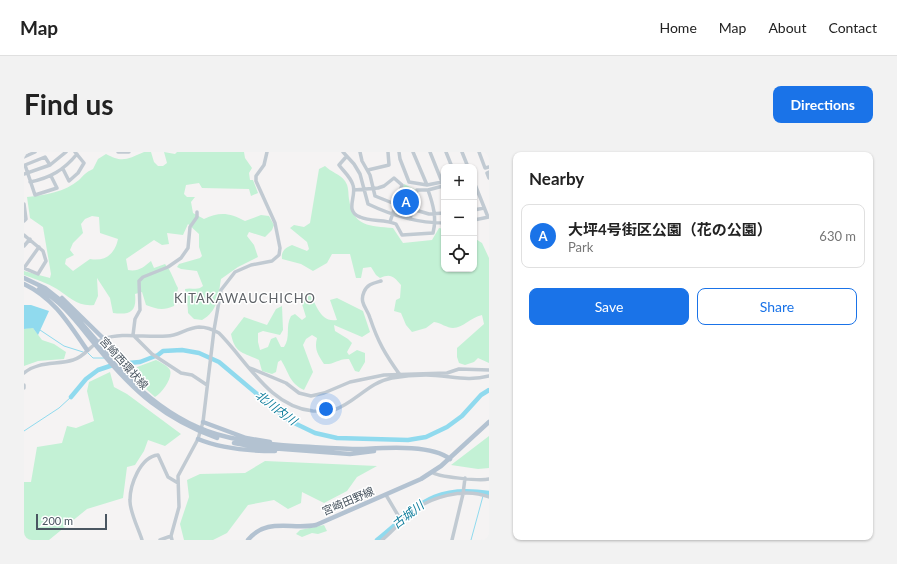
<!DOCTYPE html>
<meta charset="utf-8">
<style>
:root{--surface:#fff;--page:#f2f2f2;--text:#222;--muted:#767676;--line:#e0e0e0;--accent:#1a73e8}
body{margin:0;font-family:Lato,"Noto Sans JP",sans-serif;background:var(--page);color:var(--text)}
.controls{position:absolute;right:12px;top:12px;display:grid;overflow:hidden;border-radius:8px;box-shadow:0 1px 3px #0004}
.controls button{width:36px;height:36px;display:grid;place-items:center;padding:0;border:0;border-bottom:1px solid var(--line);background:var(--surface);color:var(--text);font:20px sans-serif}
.scale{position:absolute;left:12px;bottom:10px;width:71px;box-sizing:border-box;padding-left:4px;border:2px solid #4a5661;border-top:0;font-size:11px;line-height:14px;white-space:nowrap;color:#4a5661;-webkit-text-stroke:3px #fff;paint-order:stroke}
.you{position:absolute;left:302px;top:257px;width:14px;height:14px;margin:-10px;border:3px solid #fff;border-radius:50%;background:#1a73e8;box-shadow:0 0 0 6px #1a73e833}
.badge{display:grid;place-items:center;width:26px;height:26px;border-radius:50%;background:var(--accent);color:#fff;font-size:13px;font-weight:700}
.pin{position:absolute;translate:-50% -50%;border:2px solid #fff;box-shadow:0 1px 4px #0006}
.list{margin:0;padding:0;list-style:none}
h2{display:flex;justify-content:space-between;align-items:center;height:52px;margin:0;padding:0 16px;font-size:17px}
h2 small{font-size:13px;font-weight:400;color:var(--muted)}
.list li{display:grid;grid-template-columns:26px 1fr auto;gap:12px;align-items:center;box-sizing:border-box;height:64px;margin:0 8px 8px;padding:0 8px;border:1px solid var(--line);border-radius:8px}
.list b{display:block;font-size:15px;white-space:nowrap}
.list p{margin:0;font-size:13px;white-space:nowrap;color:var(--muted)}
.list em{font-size:13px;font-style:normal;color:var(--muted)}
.actions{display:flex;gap:8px;padding:12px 16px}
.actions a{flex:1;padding:9px 0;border:1px solid var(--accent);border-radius:8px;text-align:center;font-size:14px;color:var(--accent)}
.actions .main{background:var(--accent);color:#fff}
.icon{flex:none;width:22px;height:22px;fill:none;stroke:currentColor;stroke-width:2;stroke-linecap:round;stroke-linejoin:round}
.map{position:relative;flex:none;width:465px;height:388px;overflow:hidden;border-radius:8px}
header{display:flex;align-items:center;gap:24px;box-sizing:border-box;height:56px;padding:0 20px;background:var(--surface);border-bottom:1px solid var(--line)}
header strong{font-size:19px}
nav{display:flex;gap:22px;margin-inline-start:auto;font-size:14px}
.intro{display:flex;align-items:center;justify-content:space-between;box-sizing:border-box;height:96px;padding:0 24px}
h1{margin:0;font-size:28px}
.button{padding:10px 18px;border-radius:8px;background:var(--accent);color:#fff;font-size:14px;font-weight:700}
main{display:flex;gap:24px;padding:0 24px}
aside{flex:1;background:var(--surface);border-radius:8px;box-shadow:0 1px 3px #0004}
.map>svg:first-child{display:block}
.green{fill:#c3f1d5;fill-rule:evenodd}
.water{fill:#90daee}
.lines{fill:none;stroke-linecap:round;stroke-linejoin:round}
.stream{stroke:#90daee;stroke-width:1}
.river{stroke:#90daee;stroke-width:4.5}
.minor{stroke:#c1cad2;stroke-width:3.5}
.major{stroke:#b3c2d1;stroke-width:4.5}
.labels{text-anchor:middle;stroke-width:3;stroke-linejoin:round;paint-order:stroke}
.street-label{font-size:11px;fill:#4a5661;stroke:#fff}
.water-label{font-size:12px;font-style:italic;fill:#0c7c9b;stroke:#fff}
.quarter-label{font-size:13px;letter-spacing:1px;fill:#5f6368;stroke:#fff}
</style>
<header>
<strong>Map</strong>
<nav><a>Home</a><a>Map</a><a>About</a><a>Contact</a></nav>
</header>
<div class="intro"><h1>Find us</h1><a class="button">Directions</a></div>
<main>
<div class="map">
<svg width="465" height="388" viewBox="0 0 465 388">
<rect width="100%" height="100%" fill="#f5f3f3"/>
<path class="green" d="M 120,0 L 127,0 L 130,10 L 134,14 L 139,14 L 143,11 L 140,0 L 151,2 L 153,0 L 220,0 L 221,6 L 228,16 L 225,21 L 226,28 L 229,28 L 234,41 L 227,44 L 225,37 L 178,36 L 175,31 L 162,33 L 160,42 L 163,45 L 171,45 L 167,50 L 169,61 L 180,67 C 196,59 206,61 221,69 L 237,63 L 245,64 L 250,73 L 248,78 L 241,85 L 225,80 L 223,84 L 230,93 L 234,105 L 214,115 L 197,127 C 194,145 194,159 178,168 L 170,167 L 164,161 C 164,152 162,146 161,137 C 167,135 174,139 179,134 L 173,119 L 157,117 L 153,115 L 155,112 L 176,106 L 178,104 L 175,95 L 175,82 L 164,72 L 159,83 L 143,81 L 145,92 L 138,93 L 130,88 L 102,107 L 104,118 C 114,120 120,115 127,109 L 130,116 L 141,112 C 148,120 149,127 154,136 L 150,154 C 139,159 132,157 122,153 L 118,140 L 111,142 C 113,160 106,163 89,161 L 86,146 L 73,126 L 74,144 L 70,153 C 54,155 45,145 33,137 C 23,131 11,127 0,123 L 0,119 L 26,126 L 27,122 L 19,75 L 6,66 L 3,45 C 21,43 41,40 55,28 C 60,23 62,20 69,17 L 74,7 L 82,2 C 98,11 104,7 120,0 ZM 68,64 L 75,65 L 76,81 L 94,87 C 91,102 81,110 66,107 L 49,119 L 41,112 L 42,107 L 50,103 L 46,98 L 49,91 L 59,81 L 57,72 L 61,67 Z
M 301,14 C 307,20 316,22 321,29 C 325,35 324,40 325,47 C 329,75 346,74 369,76 L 379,91 L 408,88 L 415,76 L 420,77 L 420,117 L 450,117 L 450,86 L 458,91 L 465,106 L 465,211 L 454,206 L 450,210 L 441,213 L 435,211 L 433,205 L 433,196 L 460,172 L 458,163 C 447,165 439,176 429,176 C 423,176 417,171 410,170 L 402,176 L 388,180 L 382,173 L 377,161 L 370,159 L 372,148 L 376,146 L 377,133 C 370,125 367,121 356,126 L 352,123 L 347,115 L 339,116 L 337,126 L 332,126 L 326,102 L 308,102 L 303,111 L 289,119 L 277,112 L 258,107 C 257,99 261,96 268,93 L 283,99 L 285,97 L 283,90 L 266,76 L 270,73 L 280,75 L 286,71 L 295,17 Z
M 380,32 L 392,38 L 384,65 L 371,62 Z
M 284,140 C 293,151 295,171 313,168 L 306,148 L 313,146 L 339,159 L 346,180 L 338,185 L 310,173 L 311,179 L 324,187 L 328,191 L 323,200 L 325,203 L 333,198 L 341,201 L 341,210 L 335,220 L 331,219 L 325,207 C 315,206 310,213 300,212 C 294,203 290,197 293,186 L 288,183 L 282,187 L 279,193 L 289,220 L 280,238 C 266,232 265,221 257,208 L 254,210 L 252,220 L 248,222 L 238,219 L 235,208 C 219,200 211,202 207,182 L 220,165 L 243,173 L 252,157 L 258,154 L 259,178 L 256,183 L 239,179 L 234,181 L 234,190 L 236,198 L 244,195 L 247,187 L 252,185 L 257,195 L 260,195 C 267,185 261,175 267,164 L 271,162 L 278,168 L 282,165 L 278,152 L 279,143 Z
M 6,176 L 9,176 L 18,188 L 30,192 L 42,200 L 40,207 L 14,209 L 0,214 L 0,177 Z
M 132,208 C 136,210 144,214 146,218 C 149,226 138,241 131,245 L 112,228 L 113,215 Z
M 86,220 L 90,235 L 103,242 L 157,282 L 141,294 L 124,288 L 120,299 L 111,313 L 103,315 L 99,346 L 63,357 L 25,388 L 0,388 L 0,330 L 7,330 L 13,295 L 38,291 L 43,274 L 52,276 L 70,269 L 63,239 L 65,230 Z
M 465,284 L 465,316 L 454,317 L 427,313 Z
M 241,309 L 353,314 L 333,325 L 323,339 L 300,351 L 278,340 L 277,351 L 264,357 L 250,348 L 224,353 L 203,381 L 189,388 L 160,388 L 156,372 L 165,345 L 163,328 L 176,322 L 221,321 Z
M 300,373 L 303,379 L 294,382 L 288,381 L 278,385 L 272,382 L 276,378 Z"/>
<path class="water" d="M 0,153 L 7,153 L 25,159 L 14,183 L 9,176 L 0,177 Z"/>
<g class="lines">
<path class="stream" d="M 16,178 L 40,194 L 59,200
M 64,201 L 69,206 L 80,206
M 0,279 L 35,256 L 47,245
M 447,388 L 459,344"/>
<path class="river" d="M 47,245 L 62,227 L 74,218 L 92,212 L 116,210 L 134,203 L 139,199 L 158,198 L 175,201 L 195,210 L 264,268 L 291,281 L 313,286 L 384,288 L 402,285 L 423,275 L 438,264 L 457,243 L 465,238
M 353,388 C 394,355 407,332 465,341"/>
<path class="minor" d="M 94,0 L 105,0
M 319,0 L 330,12 L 336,22 L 344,52 C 367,63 394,71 420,71
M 336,0 L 338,9 L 346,23 L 351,44 L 371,52
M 375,0 L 376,7 L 385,30 L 403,33 L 418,30 L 406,0
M 389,0 L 403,33
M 422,0 L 428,15
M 438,0 L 444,15
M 455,0 L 461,16 L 465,15
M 0,5 L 11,0
M 322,5 L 315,13 C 320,20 326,24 329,33 C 333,44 320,59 336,65 C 347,70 360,67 372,72 L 378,83 L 409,81 C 413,66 409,52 404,38
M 26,13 L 21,5 L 1,13 L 11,43 L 33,36 L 27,24
M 39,17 L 45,29 L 54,21 L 60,11 L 51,0
M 344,18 L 365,13 L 364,0
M 465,20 L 463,21 L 465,26
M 0,22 L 26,13 L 42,0
M 6,30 C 26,26 40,18 53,2
M 450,30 L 464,65
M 330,38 L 354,36 L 360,34 L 370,26 L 378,33 L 366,70
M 0,52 L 2,67 L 0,69
M 388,57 L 405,62 L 420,61
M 450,58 L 460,56
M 173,60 L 173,65 L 166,75 L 164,96 L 157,106 L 144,115 L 119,125 L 115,129 L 116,158 L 111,167 L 109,183 L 128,202 L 157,221 L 168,223 L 183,233
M 386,67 L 393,38 L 404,38 L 419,34 L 420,35
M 450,68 L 465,65
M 0,83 L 19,99 L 22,109 L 14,122 L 0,116
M 0,94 L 6,87
M 0,116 L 15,95
M 357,129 C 350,131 343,132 340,140 C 335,151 343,156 346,166 C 354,190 361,202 376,223
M 226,216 L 262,231 L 275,241 L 287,244 L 300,241 L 326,230 L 360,223 L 423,221 L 435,217 L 465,218
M 0,221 C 14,209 33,213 49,208 C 61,205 67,192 79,187 C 99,180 122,186 143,184 C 154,184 162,176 175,175 C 183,175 188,177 195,181 C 223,209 246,255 289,259 C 296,259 303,260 310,258 C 331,251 345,230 368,226 C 379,224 391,223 402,223 C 424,223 443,230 465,224
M 0,233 L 0,236
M 408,320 C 413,325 456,329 465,327
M 362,343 L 378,370
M 118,388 C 115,378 105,358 106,348 C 106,333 116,305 134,303 L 144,325 L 154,331
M 136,388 L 147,384
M 148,388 L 147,384 L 155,355 L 154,324 L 174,287 L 179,270 L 190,178 L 197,138 L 211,120 L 227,113 L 248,109 L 255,103 L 256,96 L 251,71 L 232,29 L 232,24 L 240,13 L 243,0
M 358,388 C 368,380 376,370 385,362 C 405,345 440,335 465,345
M 428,388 L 439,342 L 441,326"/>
<path class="major" d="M 0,126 L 21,136 L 40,151 L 108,230 C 160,279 201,290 270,294 C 292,295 314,297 337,297 C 360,296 407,292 426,307
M 0,132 C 30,146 45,172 63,198
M 15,137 C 40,150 57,176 75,197 C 110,240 141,267 193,286
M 38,146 L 80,187
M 179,270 L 222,286 L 246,290
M 174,287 C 198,297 226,299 251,299
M 210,291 L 232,295 L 326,302 L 350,299
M 224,388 C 242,365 268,378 292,373 L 397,327 L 417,314 L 465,270"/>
</g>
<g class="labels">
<g class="street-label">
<text transform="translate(100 211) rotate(48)" y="4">宮崎西環状線</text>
<text transform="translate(324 349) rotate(-23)" y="4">宮崎田野線</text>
</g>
<g class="water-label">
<text transform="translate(252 256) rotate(37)" y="4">北川内川</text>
<text transform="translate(384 363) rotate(-38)" y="4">古城川</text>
</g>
<g class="quarter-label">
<text x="221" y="151">KITAKAWAUCHICHO</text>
</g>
</g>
</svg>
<div class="controls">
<button>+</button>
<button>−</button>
<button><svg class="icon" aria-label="locate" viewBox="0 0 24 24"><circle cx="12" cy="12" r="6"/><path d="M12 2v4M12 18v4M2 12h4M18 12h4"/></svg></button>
</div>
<div class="scale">200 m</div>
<div class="you"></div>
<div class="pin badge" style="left:382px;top:50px">A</div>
</div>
<aside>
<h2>Nearby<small></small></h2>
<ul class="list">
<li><span class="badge">A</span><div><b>大坪4号街区公園（花の公園）</b><p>Park</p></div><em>630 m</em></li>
</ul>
<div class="actions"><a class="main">Save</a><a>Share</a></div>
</aside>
</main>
